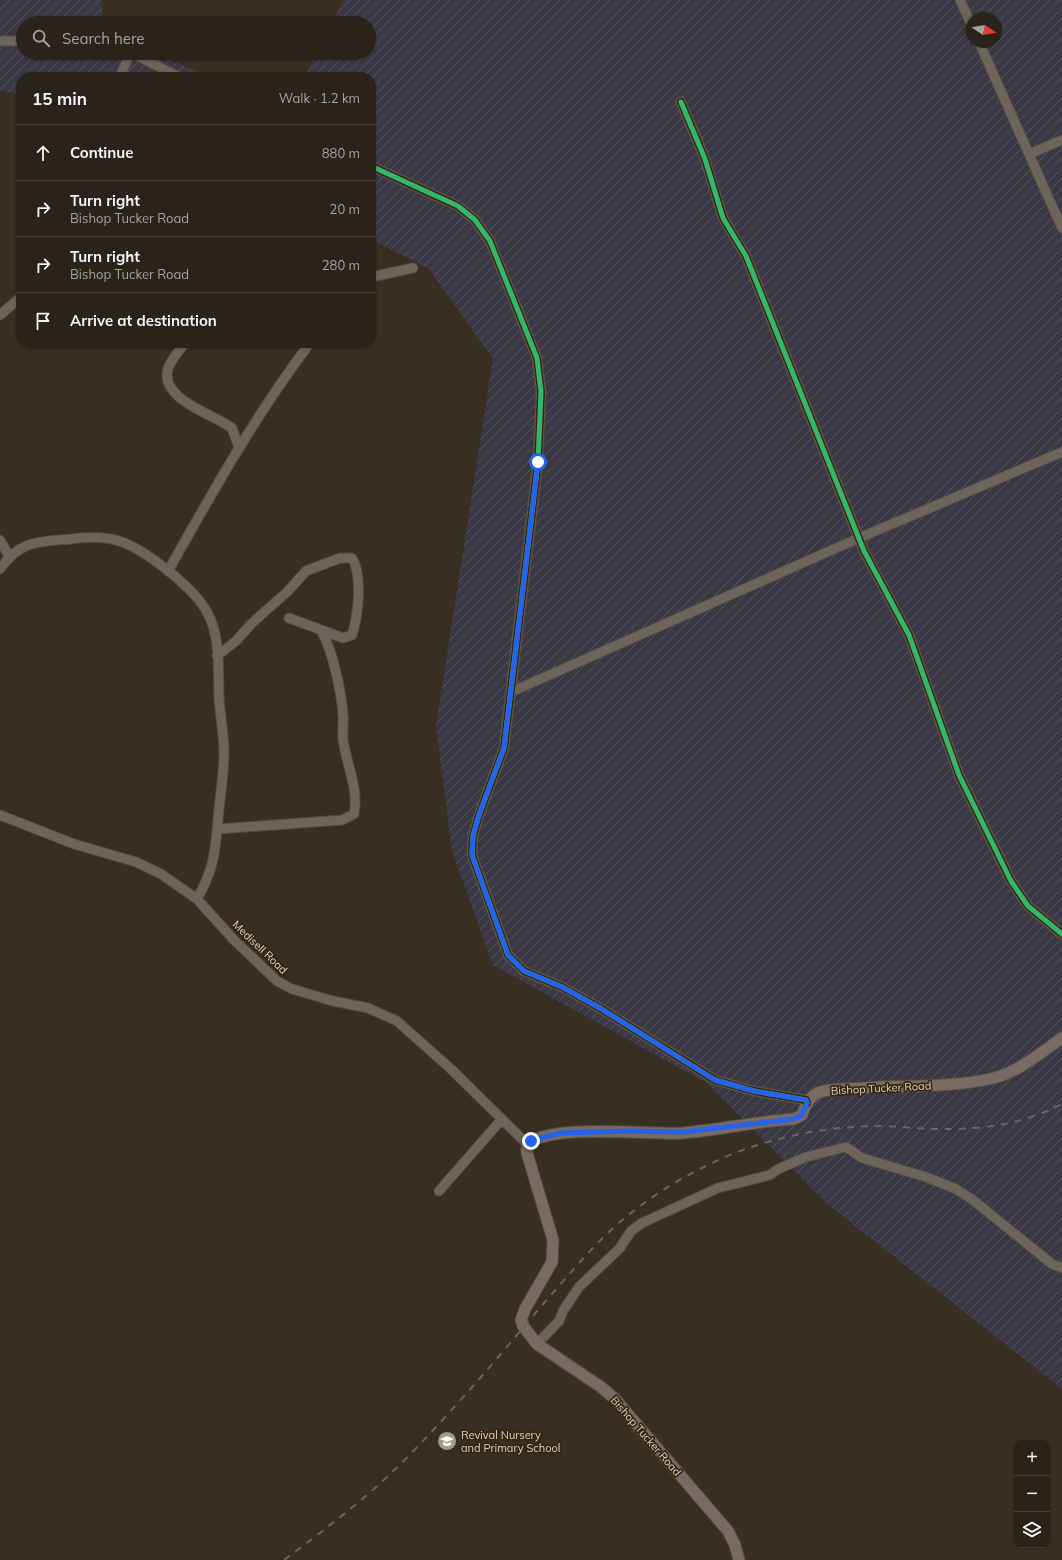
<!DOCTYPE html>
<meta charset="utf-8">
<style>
:root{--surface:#2a231a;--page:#362f27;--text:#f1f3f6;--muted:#a5a4a2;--line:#464039}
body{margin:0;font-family:Mulish,sans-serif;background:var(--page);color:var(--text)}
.controls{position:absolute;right:12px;bottom:12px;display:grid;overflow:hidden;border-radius:8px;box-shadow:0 1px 3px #0004}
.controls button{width:36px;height:36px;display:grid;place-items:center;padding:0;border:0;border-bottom:1px solid var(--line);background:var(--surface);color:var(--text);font:20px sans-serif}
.compass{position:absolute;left:966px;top:12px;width:36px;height:36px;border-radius:50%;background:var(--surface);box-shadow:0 1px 3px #0004;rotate:102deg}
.stop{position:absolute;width:12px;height:12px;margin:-9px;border:3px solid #2563eb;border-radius:50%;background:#fff}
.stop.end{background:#2563eb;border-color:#fff;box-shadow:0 1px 4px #0008}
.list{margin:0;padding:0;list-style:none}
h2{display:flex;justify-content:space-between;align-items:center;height:52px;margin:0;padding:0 16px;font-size:17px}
h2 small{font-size:13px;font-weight:400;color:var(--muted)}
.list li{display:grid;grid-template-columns:26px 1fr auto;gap:12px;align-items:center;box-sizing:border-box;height:56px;padding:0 16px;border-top:1px solid var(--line)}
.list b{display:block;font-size:15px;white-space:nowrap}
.list p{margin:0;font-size:13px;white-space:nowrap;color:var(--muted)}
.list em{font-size:13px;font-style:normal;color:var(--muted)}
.icon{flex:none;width:22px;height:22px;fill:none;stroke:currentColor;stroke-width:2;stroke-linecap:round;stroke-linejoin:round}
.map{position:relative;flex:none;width:1062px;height:1560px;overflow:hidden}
.search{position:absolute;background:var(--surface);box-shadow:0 1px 3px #0004;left:16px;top:16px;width:360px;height:44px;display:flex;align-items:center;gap:10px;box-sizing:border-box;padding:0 14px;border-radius:22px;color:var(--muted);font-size:15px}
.panel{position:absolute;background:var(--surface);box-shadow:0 1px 3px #0004;left:16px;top:72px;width:360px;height:276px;border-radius:16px}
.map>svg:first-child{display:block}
.industrial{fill:url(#industrial-furrows);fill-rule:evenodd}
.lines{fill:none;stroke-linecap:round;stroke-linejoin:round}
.minor-casing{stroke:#544b41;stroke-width:11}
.major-casing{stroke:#544b41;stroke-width:13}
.minor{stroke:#6d655c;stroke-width:9}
.major{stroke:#796a63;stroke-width:11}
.rail{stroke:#6d655c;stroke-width:2;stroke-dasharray:7 7;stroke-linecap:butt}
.cycleway-casing{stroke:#37260f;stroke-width:8}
.cycleway{stroke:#33b770;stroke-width:5}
.route{stroke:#2563eb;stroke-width:5}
.labels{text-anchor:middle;stroke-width:3.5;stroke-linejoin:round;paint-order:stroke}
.street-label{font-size:11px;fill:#ddd2c5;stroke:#37260f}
.poi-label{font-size:11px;fill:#ddd2c5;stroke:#37260f;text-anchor:start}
</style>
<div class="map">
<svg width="1062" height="1560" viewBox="0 0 1062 1560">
<defs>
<pattern id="industrial-furrows" width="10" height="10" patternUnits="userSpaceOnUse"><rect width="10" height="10" fill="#3b3845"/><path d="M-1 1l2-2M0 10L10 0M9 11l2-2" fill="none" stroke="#57545e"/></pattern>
</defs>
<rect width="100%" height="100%" fill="#382f22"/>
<path class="industrial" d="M 0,0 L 102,0 L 102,23 L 23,23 L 23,53 L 151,53 L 212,77 L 21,77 L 21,94 L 0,91 Z
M 344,0 L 1062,0 L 1062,1389 L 826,1203 L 708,1084 L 493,965 L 452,851 L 436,726 L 493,359 L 429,269 L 371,239 L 371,77 L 304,77 L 316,53 L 369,53 L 369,23 L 332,23 ZM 972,18 L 996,18 L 996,42 L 972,42 Z"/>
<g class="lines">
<g class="minor-casing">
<path id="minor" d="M 960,0 L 972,26
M 0,41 L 23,41
M 979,42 L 1062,228
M 132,53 L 179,77
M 120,77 L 130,53
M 681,102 L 705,159 L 723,218 L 746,256 L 864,551 L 909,635 L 959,775 L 1011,881 L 1028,906 L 1062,934
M 1029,154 L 1062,140
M 371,166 L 458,206 L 475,220 L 490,241 L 537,358 L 541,392 L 538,462 L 504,748 L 479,815 L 473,836 L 472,855 L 508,955 L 524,971 L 562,987 L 600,1008 L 715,1080 L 754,1091 L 806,1100 L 807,1103
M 371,277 L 413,268
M 0,315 L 21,297
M 185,343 C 179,351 171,359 168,369 C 159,399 213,414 232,428 L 239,448
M 0,540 L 9,556
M 0,569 C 20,540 38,542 71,539 C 87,537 103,536 119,541 C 145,549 194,588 207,612 C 221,637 218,670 219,698 C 220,716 224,734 224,752 C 224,771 221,790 219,809 C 215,846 217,864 197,899
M 168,571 C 212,493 256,414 310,343
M 217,656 L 236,641 L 251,624 L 287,592 L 306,571 L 340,558 L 352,558 C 363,576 358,616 352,635 L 343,638 L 289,618
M 511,692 L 859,538 L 1062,452
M 0,815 L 74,844 L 136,862 L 161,874 L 197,899 L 234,940 L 277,981 L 292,989 L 333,1001 L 368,1008 L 397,1021 L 452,1070 L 527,1144
M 218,829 L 342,820 L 354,814 C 359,788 346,764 343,739 C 342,731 344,722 343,714 C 341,691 333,652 322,632
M 439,1191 L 502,1119
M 537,1344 L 559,1321 L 563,1311 L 579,1287 L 620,1248 L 631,1231 L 642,1223 L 718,1188 L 770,1175 L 778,1169 L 806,1157 L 846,1147 L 862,1158 L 926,1177 L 956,1189 L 973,1200 L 1052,1264 L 1062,1268"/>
</g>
<g class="major-casing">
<path id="major" d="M 739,1560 L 735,1545 L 728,1531 L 615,1399 L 601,1387 L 537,1344 L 523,1326 L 521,1320 L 525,1309 L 552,1262 L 553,1240 L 527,1153 L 527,1144 C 553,1123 647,1135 683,1133 C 720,1130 757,1121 794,1119 L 802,1115 C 805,1106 810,1095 820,1092 C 833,1088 849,1089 863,1088 C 906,1085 951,1088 994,1078 C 1020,1071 1040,1053 1062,1038"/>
</g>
<use href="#minor" class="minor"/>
<use href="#major" class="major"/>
<path class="rail" d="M 284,1560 C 315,1537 345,1514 374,1489 C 403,1463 430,1434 457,1404 C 489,1369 519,1332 550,1296 C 570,1274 589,1250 611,1230 C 644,1200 682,1176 723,1158 C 771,1137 828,1126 880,1126 C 899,1126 918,1129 937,1129 C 980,1130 1024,1124 1062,1104"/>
<g class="cycleway-casing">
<path id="cycleway" d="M 681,102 L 705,159 L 723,218 L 746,256 L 864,551 L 909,635 L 959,775 L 1011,881 L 1028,906 L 1062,934
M 371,166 L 458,206 L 475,220 L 490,241 L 537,358 L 541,392 L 538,462 L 504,748 L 479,815 L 473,836 L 472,855 L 508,955 L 524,971 L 562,987 L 600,1008 L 715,1080 L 754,1091 L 806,1100 L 807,1103"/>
</g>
<use href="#cycleway" class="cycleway"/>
</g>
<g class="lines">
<path class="route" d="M 531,1141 L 560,1133 L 628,1131 L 683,1132 L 794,1119 L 802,1115 L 807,1103 L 806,1100 L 754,1091 L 715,1080 L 600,1008 L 562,987 L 524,971 L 508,955 L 472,855 L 473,836 L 479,815 L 504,748 L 538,462"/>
</g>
<defs>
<g id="school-disc" transform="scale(1)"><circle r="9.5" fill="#a3998c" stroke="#37260f"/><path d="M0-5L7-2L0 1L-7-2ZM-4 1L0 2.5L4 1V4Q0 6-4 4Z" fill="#fff"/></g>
</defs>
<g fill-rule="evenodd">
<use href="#school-disc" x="447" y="1441"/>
</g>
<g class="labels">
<g class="street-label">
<text transform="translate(260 947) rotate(44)" y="4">Medisell Road</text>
<text transform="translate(881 1088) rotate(-3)" y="4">Bishop Tucker Road</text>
<text transform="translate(646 1436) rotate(49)" y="4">Bishop Tucker Road</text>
</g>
<g class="poi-label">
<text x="461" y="1439">Revival Nursery<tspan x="461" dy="13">and Primary School</tspan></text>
</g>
</g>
</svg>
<div class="controls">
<button>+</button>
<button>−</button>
<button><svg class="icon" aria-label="layers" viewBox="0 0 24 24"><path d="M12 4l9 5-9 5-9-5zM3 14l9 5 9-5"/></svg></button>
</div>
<svg class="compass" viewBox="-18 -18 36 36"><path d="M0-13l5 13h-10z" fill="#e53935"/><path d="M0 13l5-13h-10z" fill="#a5a4a2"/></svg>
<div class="stop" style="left:538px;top:462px"></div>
<div class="stop end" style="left:531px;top:1141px"></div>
<div class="search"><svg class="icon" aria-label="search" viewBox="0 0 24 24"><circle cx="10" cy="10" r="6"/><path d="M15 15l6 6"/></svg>Search here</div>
<section class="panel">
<h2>15 min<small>Walk · 1.2 km</small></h2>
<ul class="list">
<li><svg class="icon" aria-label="ahead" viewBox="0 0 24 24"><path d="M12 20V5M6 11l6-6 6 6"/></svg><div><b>Continue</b></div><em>880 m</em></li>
<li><svg class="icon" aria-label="right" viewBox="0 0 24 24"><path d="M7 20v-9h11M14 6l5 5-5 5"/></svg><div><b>Turn right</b><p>Bishop Tucker Road</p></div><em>20 m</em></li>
<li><svg class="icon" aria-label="right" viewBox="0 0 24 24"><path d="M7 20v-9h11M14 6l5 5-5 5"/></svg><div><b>Turn right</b><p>Bishop Tucker Road</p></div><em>280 m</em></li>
<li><svg class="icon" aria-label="arrive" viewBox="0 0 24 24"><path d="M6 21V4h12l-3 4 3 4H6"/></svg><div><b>Arrive at destination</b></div></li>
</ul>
</section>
</div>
